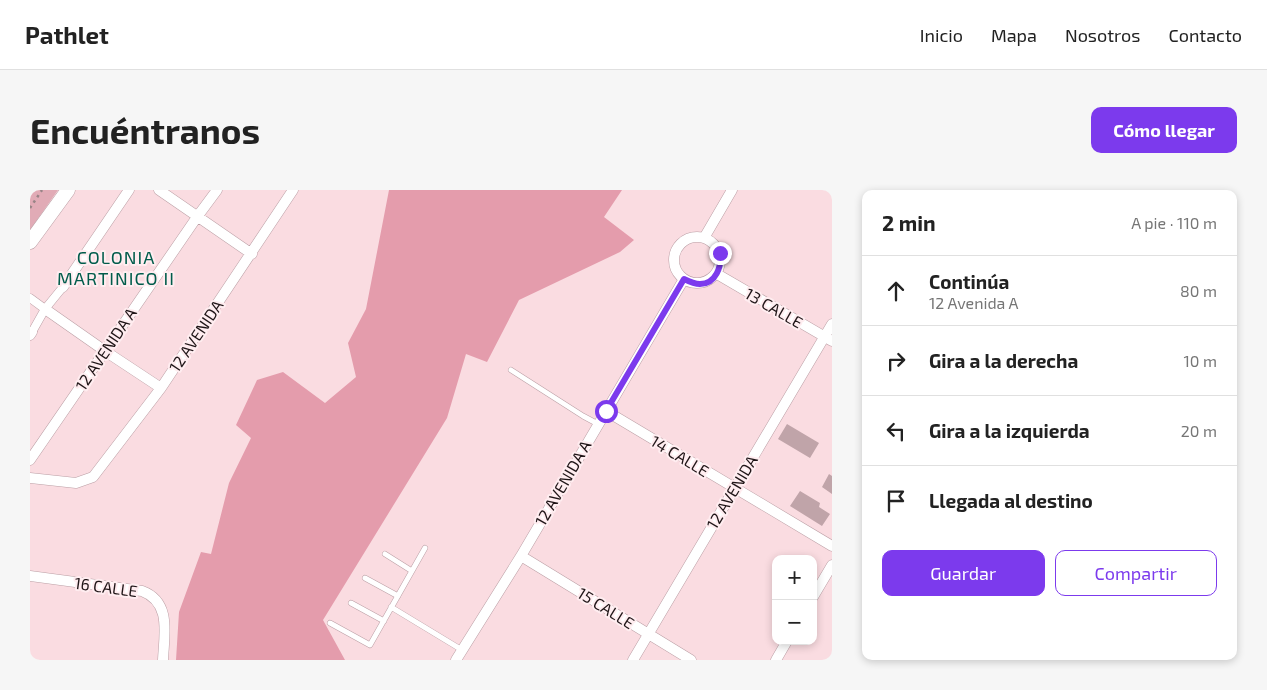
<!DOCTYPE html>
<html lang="es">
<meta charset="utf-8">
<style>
:root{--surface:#fff;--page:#f6f6f6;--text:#222;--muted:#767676;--line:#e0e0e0;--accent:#7c3aed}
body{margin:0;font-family:"Exo 2",sans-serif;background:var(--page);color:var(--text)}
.controls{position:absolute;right:15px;bottom:15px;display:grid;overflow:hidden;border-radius:10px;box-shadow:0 2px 8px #0003}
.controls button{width:45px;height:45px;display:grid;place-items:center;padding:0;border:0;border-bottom:1px solid var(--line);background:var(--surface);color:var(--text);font:25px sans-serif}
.stop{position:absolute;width:15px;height:15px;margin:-11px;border:4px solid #7c3aed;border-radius:50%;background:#fff}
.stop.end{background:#7c3aed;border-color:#fff;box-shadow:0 1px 5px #0008}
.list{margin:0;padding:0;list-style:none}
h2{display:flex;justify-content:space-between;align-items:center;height:65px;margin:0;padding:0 20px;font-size:21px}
h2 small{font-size:16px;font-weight:400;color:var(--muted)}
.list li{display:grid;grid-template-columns:32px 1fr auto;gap:15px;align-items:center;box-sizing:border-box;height:70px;padding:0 20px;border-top:1px solid var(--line)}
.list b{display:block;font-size:19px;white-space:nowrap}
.list p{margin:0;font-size:16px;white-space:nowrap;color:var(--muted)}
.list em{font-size:16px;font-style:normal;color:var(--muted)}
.actions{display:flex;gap:10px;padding:15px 20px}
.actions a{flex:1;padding:11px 0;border:1px solid var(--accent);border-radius:10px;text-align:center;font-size:18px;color:var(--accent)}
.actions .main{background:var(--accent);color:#fff}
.icon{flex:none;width:28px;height:28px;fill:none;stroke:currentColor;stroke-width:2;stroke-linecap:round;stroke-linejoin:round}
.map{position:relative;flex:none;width:802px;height:470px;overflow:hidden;border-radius:10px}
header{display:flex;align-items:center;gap:30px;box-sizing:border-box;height:70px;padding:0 25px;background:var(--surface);border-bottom:1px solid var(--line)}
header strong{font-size:24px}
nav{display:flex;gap:28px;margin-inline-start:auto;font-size:18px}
.intro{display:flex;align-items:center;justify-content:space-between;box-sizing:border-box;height:120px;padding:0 30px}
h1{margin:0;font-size:35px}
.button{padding:12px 22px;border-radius:10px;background:var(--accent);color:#fff;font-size:18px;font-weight:700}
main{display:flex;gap:30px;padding:0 30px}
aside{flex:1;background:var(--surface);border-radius:10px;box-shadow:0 2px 8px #0003}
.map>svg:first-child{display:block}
.green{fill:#e1abb6}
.forest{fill:#e49cac}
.building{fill:#c0a4a9}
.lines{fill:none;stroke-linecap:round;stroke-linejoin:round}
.service-casing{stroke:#bb9fa5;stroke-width:6}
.pedestrian-casing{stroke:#bb9fa5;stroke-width:9}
.minor-casing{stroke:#bb9fa5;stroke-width:11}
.tertiary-casing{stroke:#bb9fa5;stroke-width:15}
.path{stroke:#998487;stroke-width:2.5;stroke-dasharray:2.5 4;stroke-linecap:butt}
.service{stroke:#fff;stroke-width:5}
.pedestrian{stroke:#fff;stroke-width:8}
.minor{stroke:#fff;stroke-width:10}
.tertiary{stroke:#fff;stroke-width:14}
.route{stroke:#7c3aed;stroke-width:6}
.labels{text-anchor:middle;stroke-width:4;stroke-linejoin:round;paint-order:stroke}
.street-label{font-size:16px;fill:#201618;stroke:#ffedf0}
.neighbourhood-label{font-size:18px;letter-spacing:1px;fill:#015c4b;stroke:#ffedf0}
</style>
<header>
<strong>Pathlet</strong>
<nav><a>Inicio</a><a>Mapa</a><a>Nosotros</a><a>Contacto</a></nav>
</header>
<div class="intro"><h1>Encuéntranos</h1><a class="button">Cómo llegar</a></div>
<main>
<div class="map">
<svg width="802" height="470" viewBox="0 0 802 470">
<rect width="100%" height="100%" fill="#fadce1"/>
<path class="green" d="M 0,0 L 28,0 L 0,40 Z"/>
<path class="forest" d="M 359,0 L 592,0 L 574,27 L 604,50 L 590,62 L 489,110 L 457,172 L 436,164 L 417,228 L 293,430 L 315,470 L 146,470 L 149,422 L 171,362 L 181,364 L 199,293 L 221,248 L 206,235 L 227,190 L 253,182 L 295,213 L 326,187 L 318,153 L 336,119 Z"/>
<path class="building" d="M 757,234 L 789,253 L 780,268 L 748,249 Z
M 799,284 L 802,286 L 802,304 L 792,297 Z
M 770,301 L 790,313 L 789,317 L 800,324 L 792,336 L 760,316 Z"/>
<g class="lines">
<g class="service-casing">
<path id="service" d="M 481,180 L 553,226 L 568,234
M 355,364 L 382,381
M 335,388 L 368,406
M 321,413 L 354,431
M 361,417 L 432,460
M 300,433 L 340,455 L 395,358"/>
</g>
<g class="pedestrian-casing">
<path id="pedestrian" d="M 0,108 L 15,119
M 2,142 L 15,119 L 33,97"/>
</g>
<g class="minor-casing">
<path id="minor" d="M 129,0 L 222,64
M644 70a23 23 0 1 1 46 0a23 23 0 1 1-46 0Z
M 674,48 L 702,0
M 687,84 L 802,151
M 33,97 L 99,0
M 15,119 L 75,161 L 131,198
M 0,145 L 2,142
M 576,221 L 802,356
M 0,270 L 167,27 L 187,0
M 0,288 L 46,293 L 63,287 L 131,198 L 263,0
M 491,366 L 661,470
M 0,386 L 112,401 C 142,412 134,445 133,470
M 783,407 L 802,375
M 426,470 L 491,366 L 654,89
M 603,470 L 802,134
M 746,470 L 757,451"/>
</g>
<g class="tertiary-casing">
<path id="tertiary" d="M 0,52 L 38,0"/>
</g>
<path class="path" d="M 0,18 L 12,0"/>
<use href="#service" class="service"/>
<use href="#pedestrian" class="pedestrian"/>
<use href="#minor" class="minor"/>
<use href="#tertiary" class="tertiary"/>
</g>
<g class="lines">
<path class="route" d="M 576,221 L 654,89 C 658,91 665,94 670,94 C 686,94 692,76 690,63"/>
</g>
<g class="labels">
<g class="street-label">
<text transform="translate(744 118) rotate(30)" y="6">13 CALLE</text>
<text transform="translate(166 146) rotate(-56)" y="6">12 AVENIDA</text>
<text transform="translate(76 159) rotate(-56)" y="6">12 AVENIDA A</text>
<text transform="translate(650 266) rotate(31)" y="6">14 CALLE</text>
<text transform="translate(533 293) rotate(-60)" y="6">12 AVENIDA A</text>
<text transform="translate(702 302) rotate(-59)" y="6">12 AVENIDA</text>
<text transform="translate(76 397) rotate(8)" y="6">16 CALLE</text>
<text transform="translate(576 418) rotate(32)" y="6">15 CALLE</text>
</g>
<g class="neighbourhood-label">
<text x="86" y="74">COLONIA<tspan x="86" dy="21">MARTINICO II</tspan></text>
</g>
</g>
</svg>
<div class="controls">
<button>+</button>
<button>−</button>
</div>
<div class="stop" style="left:576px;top:221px"></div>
<div class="stop end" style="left:690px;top:63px"></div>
</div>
<aside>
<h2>2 min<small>A pie · 110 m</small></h2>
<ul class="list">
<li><svg class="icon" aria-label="ahead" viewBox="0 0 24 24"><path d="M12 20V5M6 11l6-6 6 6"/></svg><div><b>Continúa</b><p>12 Avenida A</p></div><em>80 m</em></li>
<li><svg class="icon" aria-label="right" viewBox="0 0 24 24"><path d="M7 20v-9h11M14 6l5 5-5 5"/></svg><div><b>Gira a la derecha</b></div><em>10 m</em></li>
<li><svg class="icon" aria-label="left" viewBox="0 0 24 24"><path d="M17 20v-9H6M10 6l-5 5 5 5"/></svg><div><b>Gira a la izquierda</b></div><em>20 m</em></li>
<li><svg class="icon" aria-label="arrive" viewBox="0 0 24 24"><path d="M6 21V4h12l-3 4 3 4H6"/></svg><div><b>Llegada al destino</b></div></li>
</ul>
<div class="actions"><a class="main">Guardar</a><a>Compartir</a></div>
</aside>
</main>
